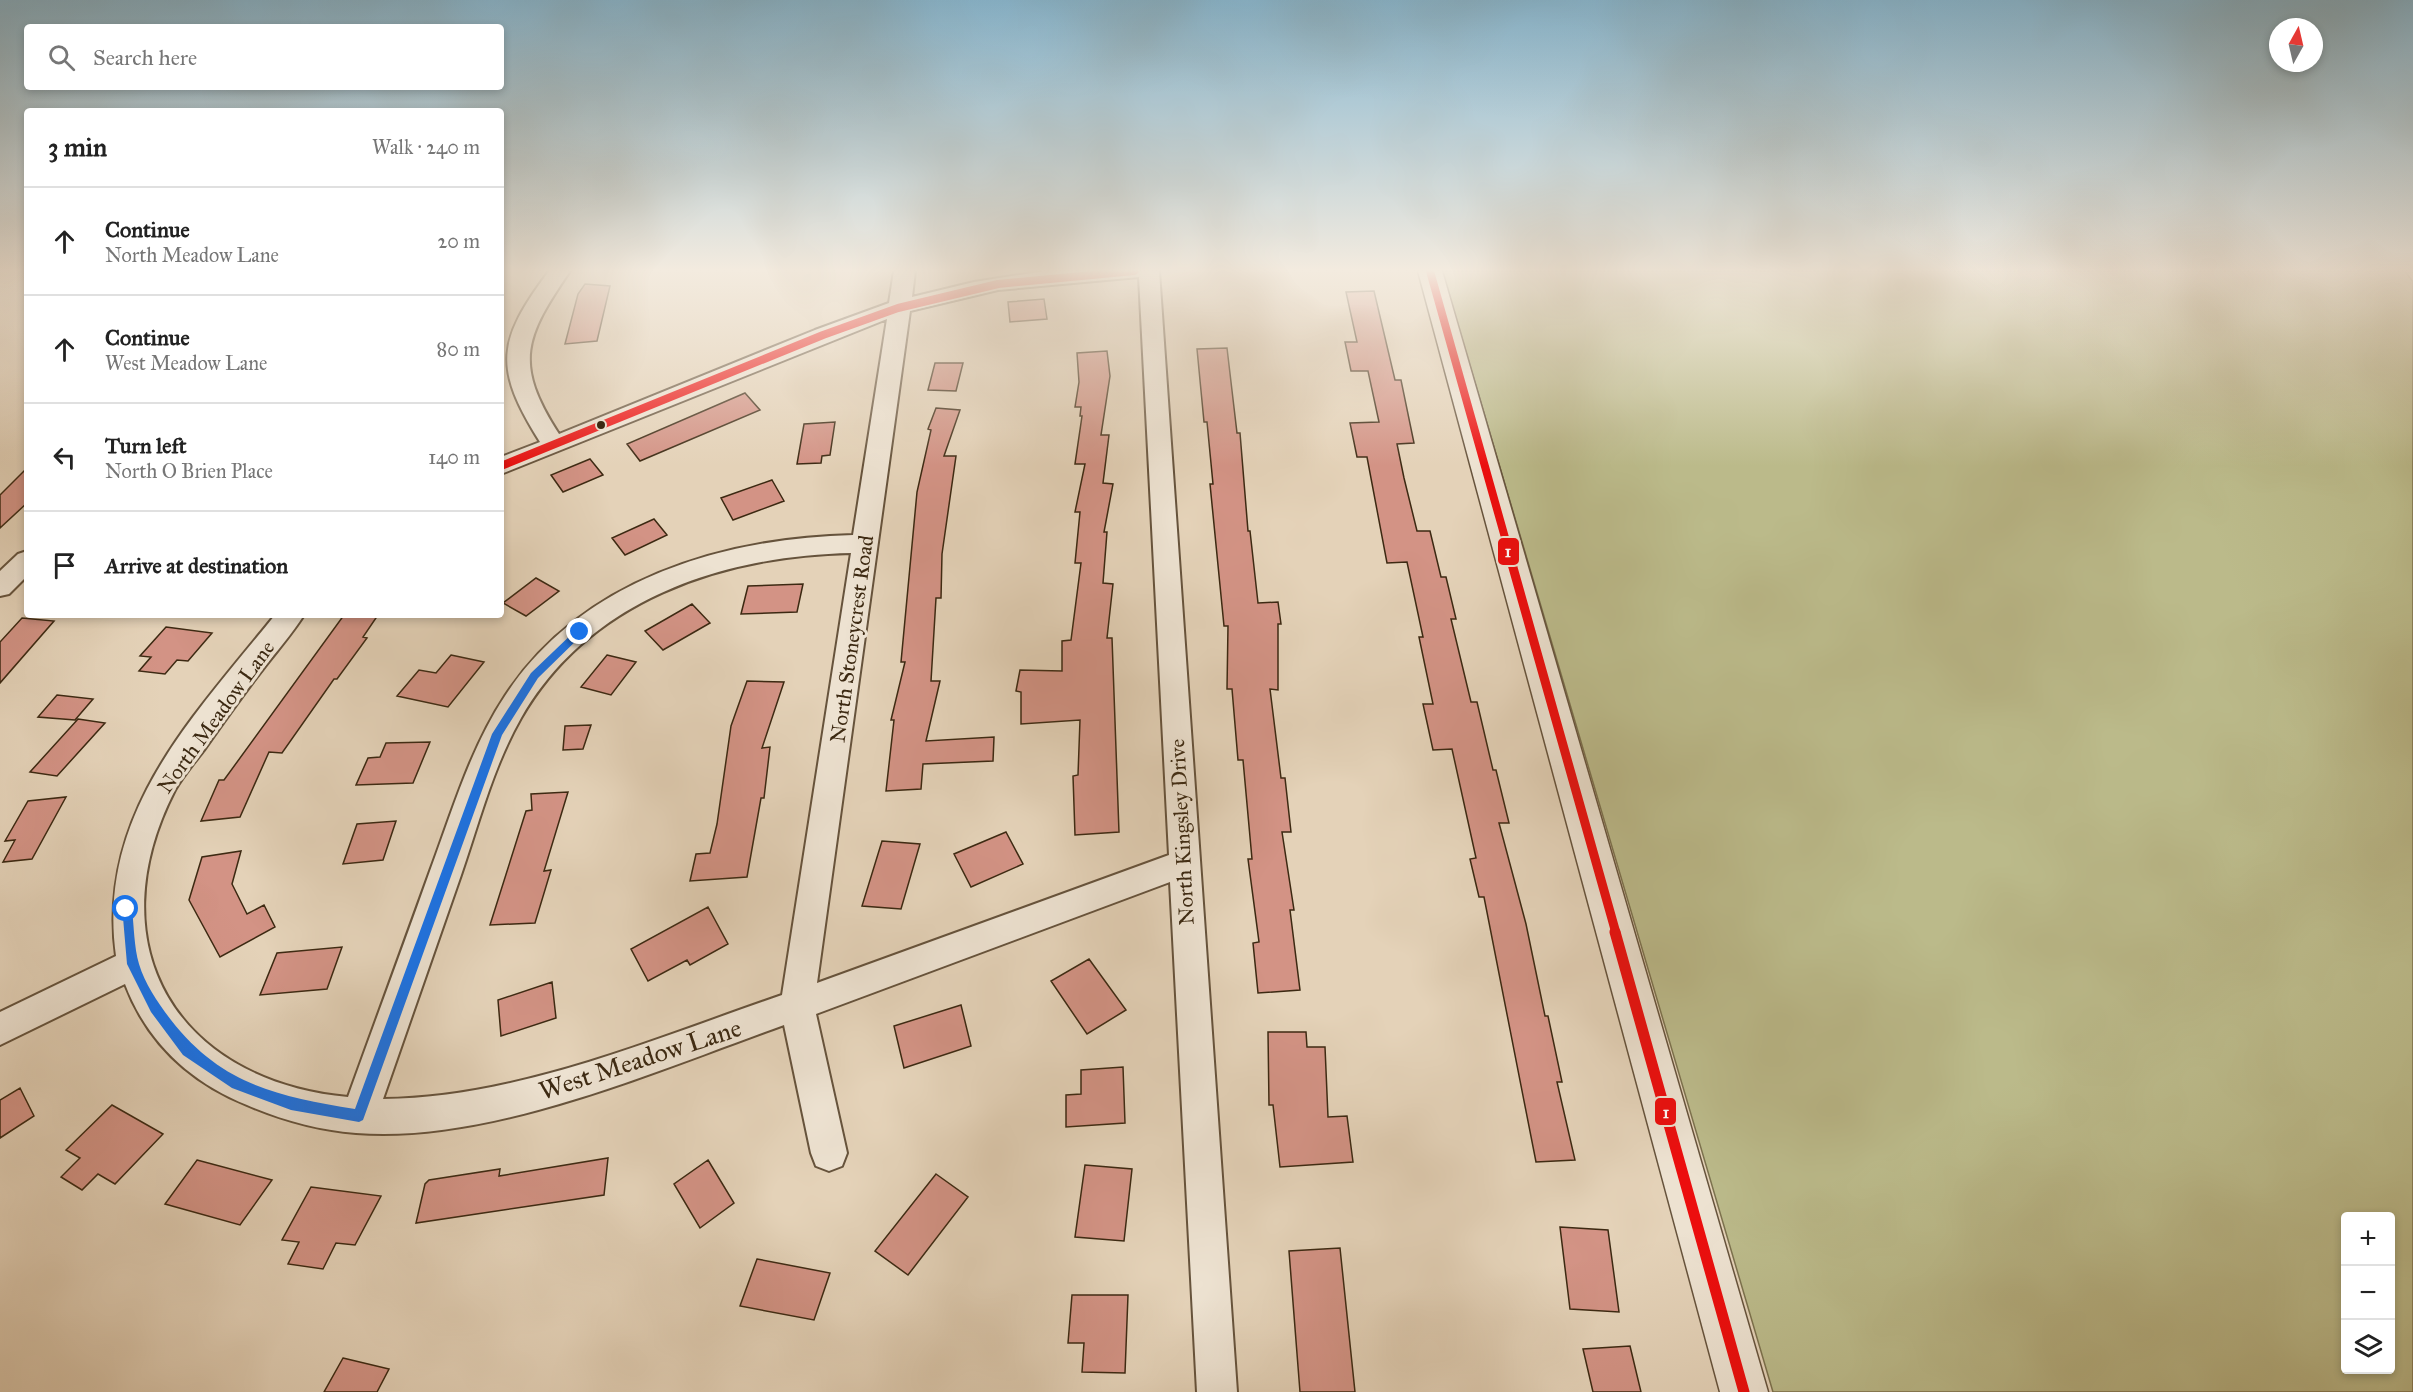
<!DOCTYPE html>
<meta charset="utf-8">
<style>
:root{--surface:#fff;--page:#f6f6f6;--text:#222;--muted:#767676;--line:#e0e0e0}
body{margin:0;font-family:"IM FELL Great Primer",serif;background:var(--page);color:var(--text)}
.controls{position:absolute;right:18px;bottom:18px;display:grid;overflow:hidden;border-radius:6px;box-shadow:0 3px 9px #0003}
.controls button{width:54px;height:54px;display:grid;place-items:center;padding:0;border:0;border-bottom:2px solid var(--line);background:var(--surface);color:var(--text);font:30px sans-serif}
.compass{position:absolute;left:2269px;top:18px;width:54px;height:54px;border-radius:50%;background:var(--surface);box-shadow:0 3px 9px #0003;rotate:8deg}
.stop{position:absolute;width:18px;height:18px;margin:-14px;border:4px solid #1a73e8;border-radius:50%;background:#fff}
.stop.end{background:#1a73e8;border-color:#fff;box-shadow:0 2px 6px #0008}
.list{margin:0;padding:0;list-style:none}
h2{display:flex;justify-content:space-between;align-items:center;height:78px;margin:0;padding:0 24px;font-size:26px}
h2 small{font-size:20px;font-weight:400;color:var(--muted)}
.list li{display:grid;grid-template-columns:39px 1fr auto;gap:18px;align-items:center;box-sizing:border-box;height:108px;padding:0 24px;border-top:2px solid var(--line)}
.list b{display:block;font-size:22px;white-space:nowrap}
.list p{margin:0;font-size:20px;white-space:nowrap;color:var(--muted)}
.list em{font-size:20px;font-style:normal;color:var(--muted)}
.icon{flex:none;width:33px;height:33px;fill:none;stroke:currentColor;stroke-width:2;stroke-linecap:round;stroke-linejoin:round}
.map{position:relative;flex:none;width:2413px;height:1392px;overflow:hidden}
.search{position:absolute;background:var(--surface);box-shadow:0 3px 9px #0003;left:24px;top:24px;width:480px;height:66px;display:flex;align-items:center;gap:15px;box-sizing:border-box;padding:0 21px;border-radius:6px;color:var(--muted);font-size:22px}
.panel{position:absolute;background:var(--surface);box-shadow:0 3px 9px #0003;left:24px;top:108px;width:480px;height:510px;border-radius:6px}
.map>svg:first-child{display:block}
.green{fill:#bbba8a;stroke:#7c724e;stroke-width:1.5;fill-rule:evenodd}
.building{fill:#d39385;stroke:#3c2912;stroke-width:1.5}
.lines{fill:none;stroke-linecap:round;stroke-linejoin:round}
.minor-casing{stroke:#66533c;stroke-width:4}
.tertiary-casing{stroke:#66533c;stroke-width:3}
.minor{fill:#ede2d1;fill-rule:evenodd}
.tertiary{fill:#ede2d1;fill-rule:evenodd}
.bus-1-far2-casing{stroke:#ede2d1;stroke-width:11}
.bus-1-far1-casing{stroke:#ede2d1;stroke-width:14}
.bus-1-casing{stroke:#ede2d1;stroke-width:16}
.bus-1-far2{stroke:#ec0e0e;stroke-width:8}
.bus-1-far1{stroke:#ec0e0e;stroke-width:9}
.bus-1{stroke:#ec0e0e;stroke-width:11}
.route{fill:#1a73e8}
.bus-dot{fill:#3c2912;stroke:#ede2d1;stroke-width:2}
.labels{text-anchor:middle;stroke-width:6;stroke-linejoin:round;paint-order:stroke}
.street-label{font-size:21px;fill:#3c2912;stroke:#ede2d1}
.near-street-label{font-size:26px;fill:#3c2912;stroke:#ede2d1}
.line-badge{stroke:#ede2d1;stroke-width:2}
.badge-label{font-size:16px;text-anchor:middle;font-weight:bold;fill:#fff}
</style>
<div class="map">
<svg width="2413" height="1392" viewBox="0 0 2413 1392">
<rect width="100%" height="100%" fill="#e4d2b8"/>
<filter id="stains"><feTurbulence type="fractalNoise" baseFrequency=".00333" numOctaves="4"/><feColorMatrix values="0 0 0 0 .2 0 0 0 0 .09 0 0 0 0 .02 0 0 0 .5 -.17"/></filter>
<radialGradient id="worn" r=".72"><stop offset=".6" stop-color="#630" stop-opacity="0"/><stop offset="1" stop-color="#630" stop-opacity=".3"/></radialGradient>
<path class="green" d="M 1442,271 L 2405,271 L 2413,282 L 2413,1392 L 1773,1392 ZM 2346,1216 L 2390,1216 L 2390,1370 L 2346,1370 Z"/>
<path class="building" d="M 585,284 L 610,286 L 597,341 L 565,344 L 578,294 Z
M 1374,291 L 1395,380 L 1401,380 L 1414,443 L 1397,444 L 1404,478 L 1417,531 L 1430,531 L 1441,577 L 1446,577 L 1456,619 L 1451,619 L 1471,702 L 1477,702 L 1493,770 L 1496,770 L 1509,823 L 1499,823 L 1526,924 L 1545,1016 L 1548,1016 L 1562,1082 L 1557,1082 L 1575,1160 L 1536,1162 L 1484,897 L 1479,897 L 1470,859 L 1476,858 L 1452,749 L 1433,750 L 1423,704 L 1433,704 L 1419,637 L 1423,637 L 1407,562 L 1387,563 L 1367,457 L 1357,457 L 1350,423 L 1379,422 L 1368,371 L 1351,371 L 1345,342 L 1357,342 L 1346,292 Z
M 1044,299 L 1047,319 L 1010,322 L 1008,302 Z
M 1227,348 L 1237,433 L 1240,433 L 1248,531 L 1250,531 L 1258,603 L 1278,602 L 1281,624 L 1278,624 L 1278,690 L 1270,689 L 1281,778 L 1285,778 L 1291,832 L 1282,832 L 1294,910 L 1290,910 L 1300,990 L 1258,993 L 1253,943 L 1259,942 L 1248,859 L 1252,859 L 1243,760 L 1238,760 L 1232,689 L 1227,689 L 1228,626 L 1224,626 L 1210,484 L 1213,484 L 1207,422 L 1204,422 L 1197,349 Z
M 1107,351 L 1110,376 L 1101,435 L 1109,435 L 1103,483 L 1113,484 L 1104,532 L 1107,532 L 1103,583 L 1113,584 L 1107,638 L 1112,638 L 1119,832 L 1075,835 L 1073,776 L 1078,775 L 1080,720 L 1021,724 L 1021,692 L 1016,691 L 1020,670 L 1062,671 L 1062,641 L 1071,640 L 1081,563 L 1075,563 L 1080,512 L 1075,512 L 1085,464 L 1075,464 L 1082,416 L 1080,416 L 1081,407 L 1075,407 L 1079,382 L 1077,353 Z
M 935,363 L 963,363 L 956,391 L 928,390 Z
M 745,393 L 760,410 L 640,461 L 627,444 Z
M 936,408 L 960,410 L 944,456 L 956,456 L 942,554 L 941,598 L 936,598 L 931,681 L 940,681 L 926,741 L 994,737 L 993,761 L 923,764 L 921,789 L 886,791 L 894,720 L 891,720 L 905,662 L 901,662 L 917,492 L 931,430 L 928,429 Z
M 835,422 L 830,455 L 822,456 L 821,463 L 797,464 L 804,424 Z
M 590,459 L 603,475 L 563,492 L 551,475 Z
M 27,468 L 27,503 L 0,528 L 0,495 Z
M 772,480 L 784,501 L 733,520 L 721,498 Z
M 654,519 L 667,535 L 625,555 L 612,538 Z
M 536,578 L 559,591 L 526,616 L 503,603 Z
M 803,584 L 797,612 L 741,614 L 748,586 Z
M 692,604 L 710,623 L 663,650 L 645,631 Z
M 344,615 L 378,615 L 363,637 L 367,638 L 337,679 L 334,679 L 282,753 L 269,752 L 240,817 L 201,821 L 219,780 L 224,780 Z
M 22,618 L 54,621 L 0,683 L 0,642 Z
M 166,627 L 212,633 L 188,661 L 177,660 L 165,674 L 139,671 L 151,657 L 140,656 Z
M 451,655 L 484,662 L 448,707 L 397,696 L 419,670 L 436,673 Z
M 607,655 L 636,662 L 611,695 L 581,687 Z
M 747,681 L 784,682 L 762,748 L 770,747 L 764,798 L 761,798 L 747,877 L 690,881 L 696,854 L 710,853 L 717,824 L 731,726 Z
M 57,695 L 93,699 L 75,720 L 38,717 Z
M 78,719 L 105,723 L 57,776 L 30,772 Z
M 591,725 L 583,749 L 563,750 L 565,726 Z
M 430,742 L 413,783 L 356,785 L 368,758 L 380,757 L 386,743 Z
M 568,792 L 544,871 L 551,870 L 535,923 L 490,925 L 526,811 L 532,810 L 531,794 Z
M 66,797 L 32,859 L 3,862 L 15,840 L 5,841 L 28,801 Z
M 396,821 L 383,860 L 343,864 L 357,824 Z
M 1006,832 L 1023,864 L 971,887 L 954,854 Z
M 882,841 L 920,844 L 901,909 L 862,906 Z
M 241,851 L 232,884 L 247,914 L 264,905 L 275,927 L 220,957 L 189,900 L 202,857 Z
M 708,907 L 728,944 L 690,965 L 687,960 L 648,981 L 631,949 Z
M 342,947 L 327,989 L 260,995 L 277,953 Z
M 1089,959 L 1126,1010 L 1087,1034 L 1051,981 Z
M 552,982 L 556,1018 L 501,1036 L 498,1000 Z
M 961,1005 L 971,1046 L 904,1068 L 894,1026 Z
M 1268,1032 L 1306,1032 L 1307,1047 L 1325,1047 L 1328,1117 L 1347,1116 L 1353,1162 L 1280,1167 L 1273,1105 L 1269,1105 Z
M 1123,1067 L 1125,1123 L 1066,1127 L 1066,1095 L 1081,1094 L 1081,1070 Z
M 20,1088 L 34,1116 L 0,1138 L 0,1100 Z
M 112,1105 L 163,1134 L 115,1184 L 98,1174 L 82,1190 L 61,1177 L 80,1158 L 66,1150 Z
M 608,1158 L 604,1195 L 416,1223 L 425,1184 L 429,1180 L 500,1169 L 499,1176 Z
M 197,1160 L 272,1180 L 240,1225 L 165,1204 Z
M 708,1160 L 734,1203 L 700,1228 L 674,1184 Z
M 1085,1165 L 1132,1169 L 1124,1241 L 1075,1237 Z
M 936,1174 L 968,1197 L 908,1275 L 875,1251 Z
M 311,1187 L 381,1196 L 355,1245 L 336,1243 L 323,1269 L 288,1264 L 299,1242 L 282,1240 Z
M 1560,1227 L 1608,1230 L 1619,1312 L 1570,1309 Z
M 1340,1248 L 1355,1392 L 1300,1392 L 1289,1251 Z
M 757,1259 L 830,1273 L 814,1320 L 740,1306 Z
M 1072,1295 L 1128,1295 L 1125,1373 L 1082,1372 L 1084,1343 L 1068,1343 Z
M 1630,1346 L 1641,1392 L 1593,1392 L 1583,1349 Z
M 343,1358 L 389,1369 L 377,1392 L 324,1392 Z"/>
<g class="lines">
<g class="minor-casing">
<path id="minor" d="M 549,271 L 570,271 C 525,337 513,363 559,434 L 815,330 L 889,303 L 894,271 L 915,271 L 912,297 L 974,282 L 1044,271 L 1159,271 L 1237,1392 L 1197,1392 L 1170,882 L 816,1014 L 847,1153 L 842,1166 L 829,1171 L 816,1166 L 811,1153 L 784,1025 C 658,1070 490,1144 356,1133 C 318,1130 282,1120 247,1105 C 190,1082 147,1042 125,984 L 0,1045 L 0,1012 L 116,956 C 96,814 193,717 275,615 L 304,615 C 292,634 276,652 263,669 C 242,696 223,723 204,750 C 194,763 183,776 175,790 C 95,946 177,1081 348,1097 C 375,1022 403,947 430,871 C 452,812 470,749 505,696 C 581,580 722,538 853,535 L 887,319 L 501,474 L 501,457 L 540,442 C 493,367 497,341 549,271 ZM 1139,277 L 1169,855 L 817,983 L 910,311 L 998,290 ZM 851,553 L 782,995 C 656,1038 518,1098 383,1099 C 409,1024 435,950 461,875 C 479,823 493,767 521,718 C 589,600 721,556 851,553 Z
M 27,551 L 27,576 L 9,594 L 0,596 L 0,571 L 18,554 Z"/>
</g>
<g class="tertiary-casing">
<path id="tertiary" d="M 1418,271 L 1442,271 L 1768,1392 L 1720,1392 Z"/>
</g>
<use href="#minor" class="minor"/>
<use href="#tertiary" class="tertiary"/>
<g class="bus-1-far2-casing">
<path id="bus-1-far2" d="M 1430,271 L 1513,566
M 501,466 L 823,335 L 898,308 L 998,284 L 1134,271"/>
</g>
<g class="bus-1-far1-casing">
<path id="bus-1-far1" d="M 1512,564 L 1616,933"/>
</g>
<g class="bus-1-casing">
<path id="bus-1" d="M 1615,932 L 1744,1392"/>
</g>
<use href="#bus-1-far2" class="bus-1-far2"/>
<use href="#bus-1-far1" class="bus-1-far1"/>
<use href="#bus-1" class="bus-1"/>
</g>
<linearGradient id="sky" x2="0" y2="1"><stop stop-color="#87b6cf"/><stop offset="0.58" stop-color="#f3ebdf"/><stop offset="1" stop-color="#f3ebdf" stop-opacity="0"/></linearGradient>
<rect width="2413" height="466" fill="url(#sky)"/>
<path class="route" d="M 577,629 L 585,632 L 538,678 L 502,735 L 363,1120 L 359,1122 L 291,1110 L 232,1088 L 183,1055 L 151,1012 L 127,964 L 122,906 L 130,906 L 132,909 C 134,926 134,947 139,964 C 145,984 158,1003 171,1020 C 222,1085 277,1096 355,1109 L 492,734 L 531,673 Z"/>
<circle class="bus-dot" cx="601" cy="425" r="5"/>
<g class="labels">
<g class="street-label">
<text transform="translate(852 639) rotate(-82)" y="7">North Stoneycrest Road</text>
<text transform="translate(216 717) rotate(-54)" y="7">North Meadow Lane</text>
<text transform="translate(1182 832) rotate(-93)" y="7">North Kingsley Drive</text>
</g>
<g class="near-street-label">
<text transform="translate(640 1059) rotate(-18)" y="9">West Meadow Lane</text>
</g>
</g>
<g class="line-badge">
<rect x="1497" y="537" width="23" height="29" rx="6" fill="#ec0e0e"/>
<rect x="1654" y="1097" width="23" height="29" rx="6" fill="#ec0e0e"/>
</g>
<g class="badge-label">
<text x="1508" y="557">1</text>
<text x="1666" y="1118">1</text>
</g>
<rect width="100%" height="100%" filter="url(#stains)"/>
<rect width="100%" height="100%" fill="url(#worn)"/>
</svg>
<div class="controls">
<button>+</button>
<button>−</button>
<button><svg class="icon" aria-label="layers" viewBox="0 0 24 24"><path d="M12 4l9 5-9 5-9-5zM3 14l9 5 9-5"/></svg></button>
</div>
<svg class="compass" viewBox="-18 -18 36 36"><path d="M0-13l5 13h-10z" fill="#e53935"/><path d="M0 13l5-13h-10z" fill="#767676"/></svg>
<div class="stop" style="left:126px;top:909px"></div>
<div class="stop end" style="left:580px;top:632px"></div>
<div class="search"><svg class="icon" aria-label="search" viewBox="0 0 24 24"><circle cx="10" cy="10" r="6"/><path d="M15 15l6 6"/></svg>Search here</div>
<section class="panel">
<h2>3 min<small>Walk · 240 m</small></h2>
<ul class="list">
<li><svg class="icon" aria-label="ahead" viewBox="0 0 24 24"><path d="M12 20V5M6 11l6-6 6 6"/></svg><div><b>Continue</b><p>North Meadow Lane</p></div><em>20 m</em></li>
<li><svg class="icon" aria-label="ahead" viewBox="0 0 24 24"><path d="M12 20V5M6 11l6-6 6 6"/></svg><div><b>Continue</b><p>West Meadow Lane</p></div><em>80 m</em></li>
<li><svg class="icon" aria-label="left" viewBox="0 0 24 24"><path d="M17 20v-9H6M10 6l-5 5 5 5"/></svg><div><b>Turn left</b><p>North O Brien Place</p></div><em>140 m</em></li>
<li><svg class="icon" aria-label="arrive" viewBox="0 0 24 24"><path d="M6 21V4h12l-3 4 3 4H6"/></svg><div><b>Arrive at destination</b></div></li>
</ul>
</section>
</div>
